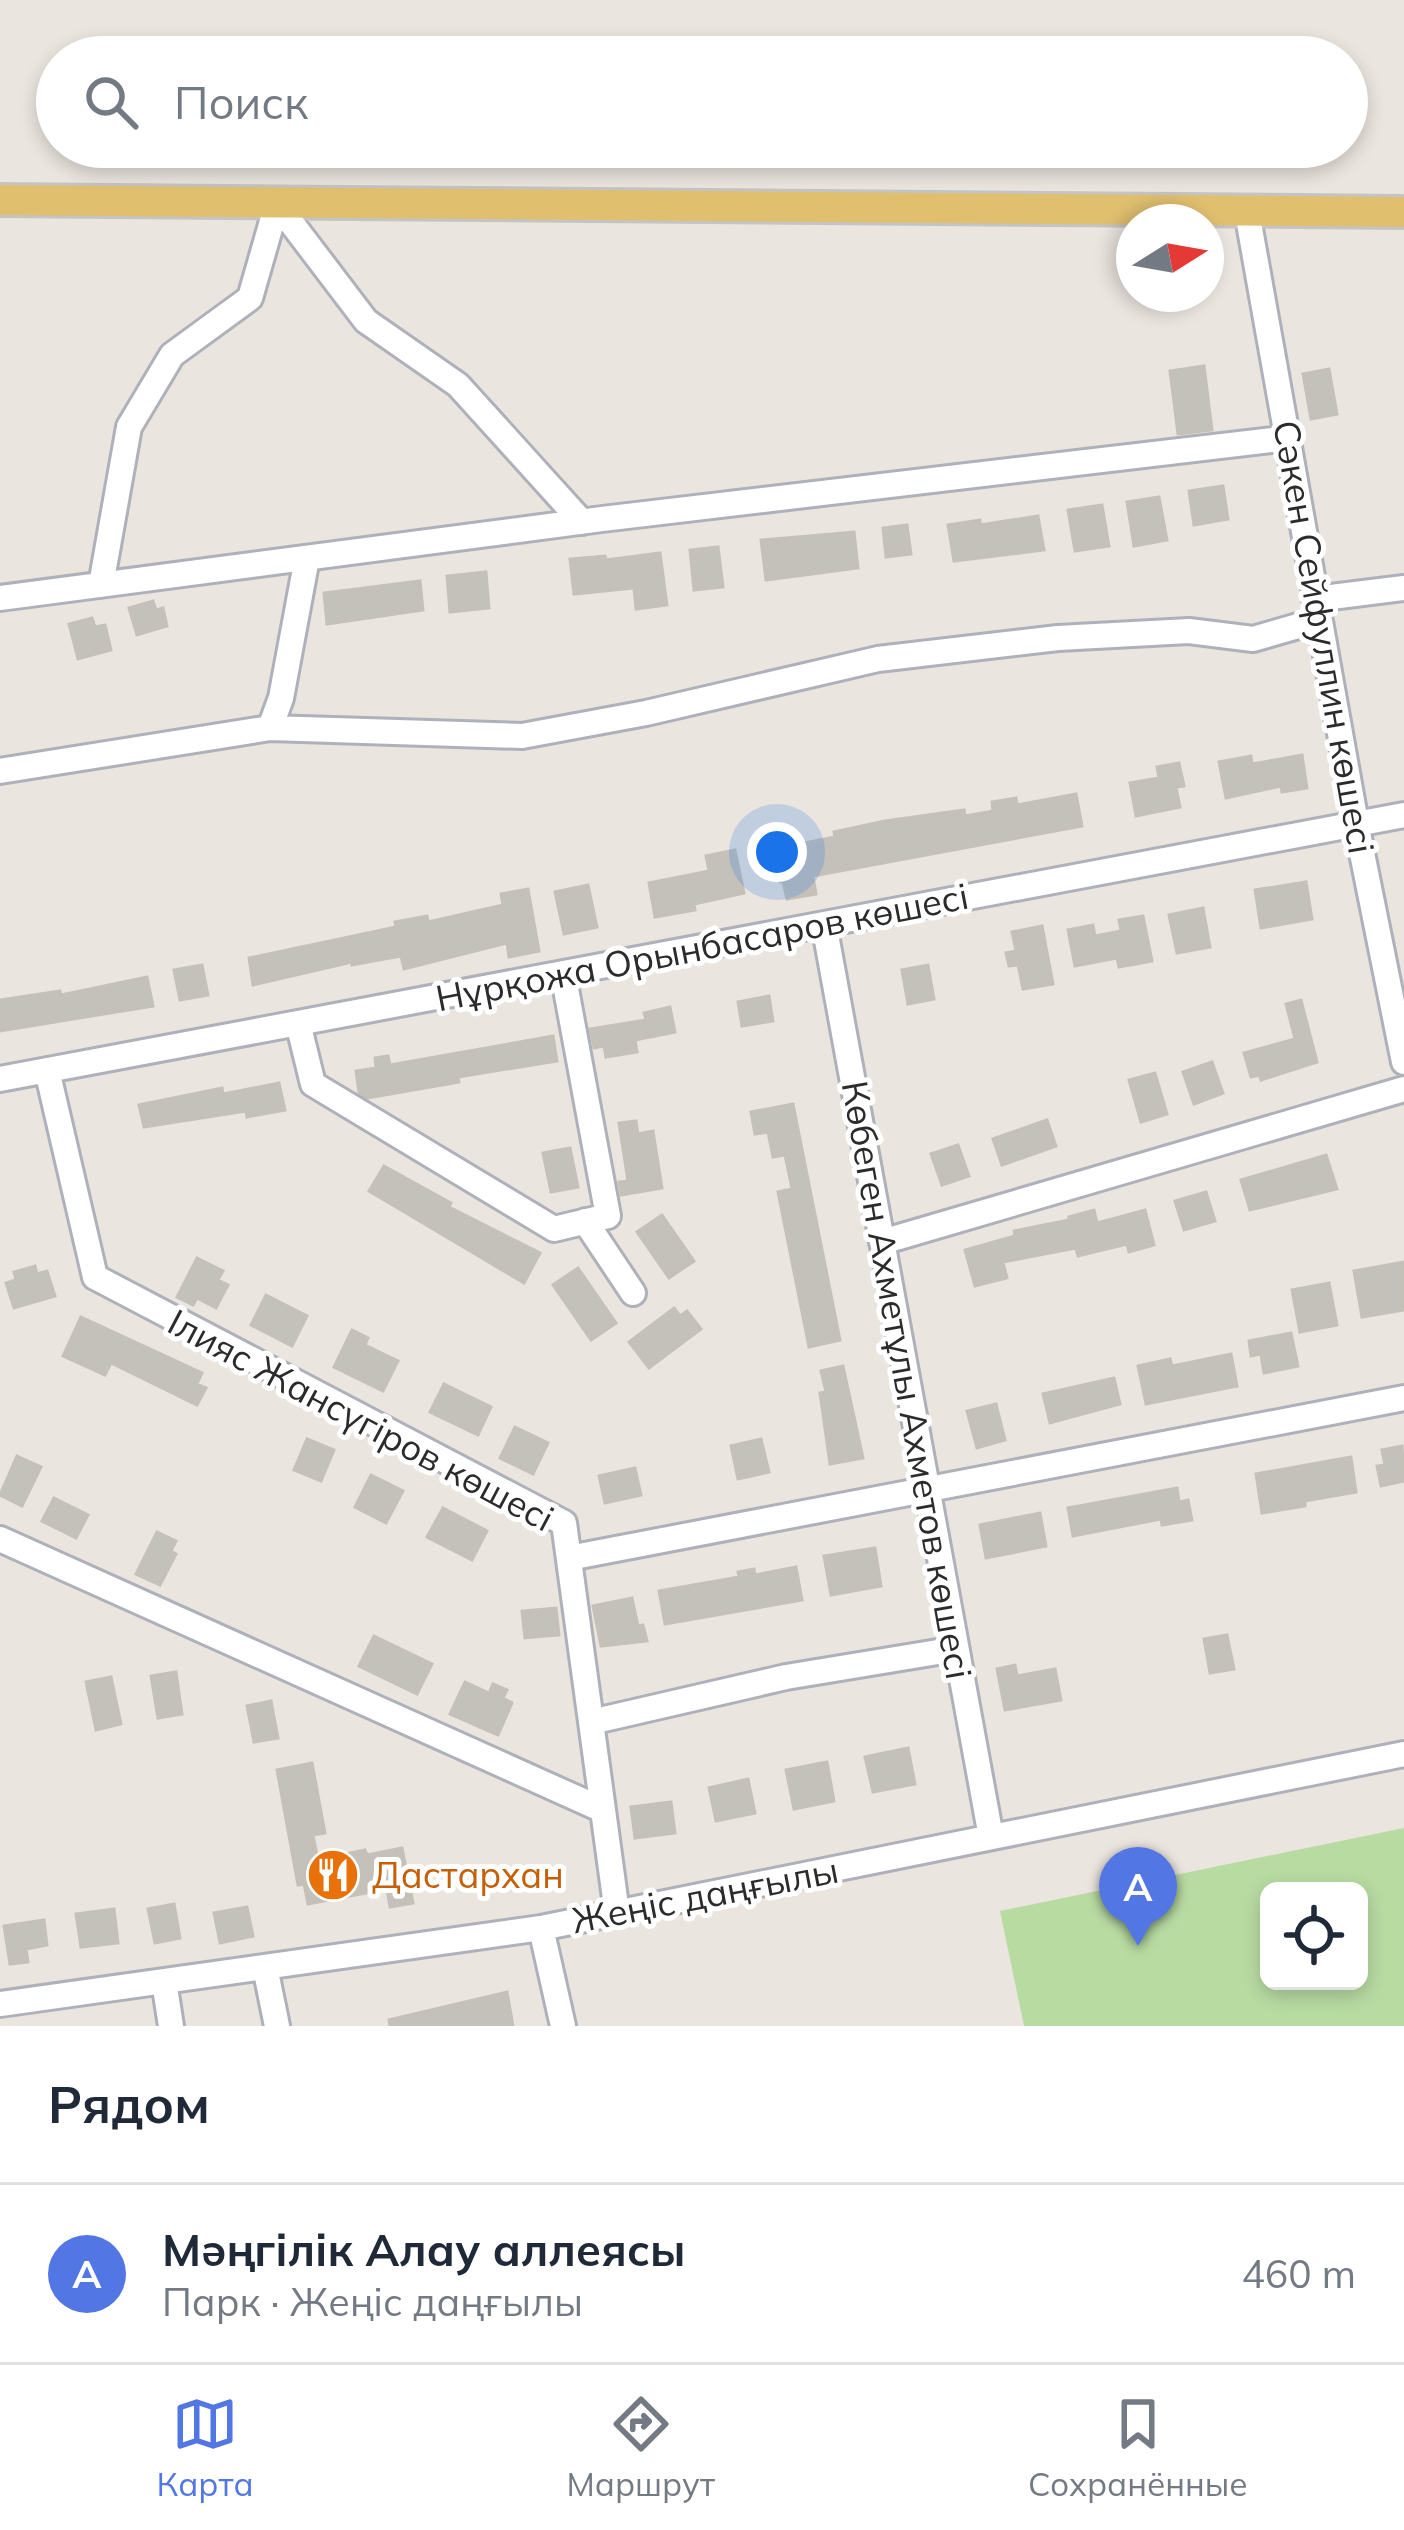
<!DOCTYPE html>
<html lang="ru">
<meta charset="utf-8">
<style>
:root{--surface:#fff;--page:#f2f2f3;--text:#1f2937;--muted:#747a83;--line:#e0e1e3;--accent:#5276e4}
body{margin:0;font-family:Mulish,sans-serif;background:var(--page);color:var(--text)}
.controls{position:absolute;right:36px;bottom:36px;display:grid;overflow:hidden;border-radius:18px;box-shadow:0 6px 18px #0003}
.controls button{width:108px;height:108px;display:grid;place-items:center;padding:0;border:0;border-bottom:3px solid var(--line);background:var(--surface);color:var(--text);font:60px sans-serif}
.compass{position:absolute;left:1116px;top:204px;width:108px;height:108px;border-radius:50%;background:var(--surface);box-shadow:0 6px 18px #0003;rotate:79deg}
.you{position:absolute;left:777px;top:852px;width:42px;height:42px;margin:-30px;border:9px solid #fff;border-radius:50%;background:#1a73e8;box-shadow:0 0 0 18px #1a73e833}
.badge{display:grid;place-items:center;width:78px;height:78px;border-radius:50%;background:var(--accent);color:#fff;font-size:39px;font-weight:700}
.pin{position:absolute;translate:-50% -99px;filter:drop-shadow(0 3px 6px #0008)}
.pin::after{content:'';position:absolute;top:63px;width:42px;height:36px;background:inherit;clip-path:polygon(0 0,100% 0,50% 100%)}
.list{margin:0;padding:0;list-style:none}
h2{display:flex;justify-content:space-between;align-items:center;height:156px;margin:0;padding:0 48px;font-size:51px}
h2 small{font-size:39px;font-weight:400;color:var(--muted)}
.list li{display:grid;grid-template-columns:78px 1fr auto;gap:36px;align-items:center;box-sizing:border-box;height:180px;padding:0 48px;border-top:3px solid var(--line)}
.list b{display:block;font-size:45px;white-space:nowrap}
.list p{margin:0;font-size:39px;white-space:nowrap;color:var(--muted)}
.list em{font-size:39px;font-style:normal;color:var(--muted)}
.icon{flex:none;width:66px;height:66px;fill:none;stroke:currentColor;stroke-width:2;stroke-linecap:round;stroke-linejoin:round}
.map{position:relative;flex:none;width:1404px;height:2026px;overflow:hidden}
.search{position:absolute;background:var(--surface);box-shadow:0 6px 18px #0003;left:36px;right:36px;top:36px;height:132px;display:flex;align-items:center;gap:30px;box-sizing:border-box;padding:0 42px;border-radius:66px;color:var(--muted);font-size:45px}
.sheet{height:336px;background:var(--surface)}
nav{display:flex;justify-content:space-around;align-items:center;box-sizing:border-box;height:168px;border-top:3px solid var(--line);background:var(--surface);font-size:33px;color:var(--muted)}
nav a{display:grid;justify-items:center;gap:6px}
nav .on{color:var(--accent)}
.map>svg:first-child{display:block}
.grass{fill:#b8dba2;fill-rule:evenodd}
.building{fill:#c4c0ba;stroke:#c6c1b8;stroke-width:3}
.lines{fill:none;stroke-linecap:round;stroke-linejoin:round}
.minor-casing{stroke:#afb1ba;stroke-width:30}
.major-casing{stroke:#c4c4c4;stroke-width:36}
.minor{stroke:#fff;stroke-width:24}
.major{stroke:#e0bf6f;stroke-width:30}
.labels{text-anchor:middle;stroke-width:10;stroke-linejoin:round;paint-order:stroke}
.street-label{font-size:36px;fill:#2b2b2b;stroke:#fff}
.food-label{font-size:36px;fill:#c56008;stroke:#fff;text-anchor:start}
</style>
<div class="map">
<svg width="1404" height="2026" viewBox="0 0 1404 2026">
<rect width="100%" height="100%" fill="#ebe5df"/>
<path class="grass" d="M 1404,1828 L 1404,2026 L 1024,2026 L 1000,1911 ZM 1269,1891 L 1359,1891 L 1359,1981 L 1269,1981 Z"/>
<path class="building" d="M 1204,366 L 1212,430 L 1178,434 L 1170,371 Z
M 1329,369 L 1337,414 L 1311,419 L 1303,374 Z
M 1223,486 L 1228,519 L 1194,525 L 1189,491 Z
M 1159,497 L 1167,540 L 1134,546 L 1127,502 Z
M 1102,505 L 1109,546 L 1075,551 L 1068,510 Z
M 1038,516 L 1044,550 L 954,561 L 948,525 L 980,520 L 980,525 Z
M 907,525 L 911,554 L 886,557 L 883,528 Z
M 854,532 L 858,568 L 766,580 L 761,540 Z
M 718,547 L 723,587 L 694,590 L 690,550 Z
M 660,553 L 667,605 L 636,609 L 634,588 L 574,594 L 570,559 L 605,556 L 606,560 Z
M 486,572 L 489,608 L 450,612 L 447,576 Z
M 420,581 L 423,610 L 327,624 L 324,593 Z
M 153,601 L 156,610 L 163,608 L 167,626 L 137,635 L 129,608 Z
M 92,618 L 95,627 L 105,625 L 111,650 L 78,659 L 69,624 Z
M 1302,755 L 1307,788 L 1282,792 L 1281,786 L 1226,798 L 1219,762 L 1251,756 L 1252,764 Z
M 1179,763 L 1184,786 L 1176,787 L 1180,807 L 1136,816 L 1130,783 L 1159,778 L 1157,767 Z
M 1076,794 L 1082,826 L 813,876 L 816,894 L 787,899 L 783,882 L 780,882 L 774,849 L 835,837 L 834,832 L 885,821 L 964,810 L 965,816 L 993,811 L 992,802 L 1016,798 L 1017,805 Z
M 735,850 L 744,893 L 694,904 L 695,910 L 655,917 L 649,883 L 709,871 L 706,856 Z
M 1306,882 L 1312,919 L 1261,928 L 1255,890 Z
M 588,885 L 597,927 L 564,934 L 555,892 Z
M 528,889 L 539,951 L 509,957 L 507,943 L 404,969 L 401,956 L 352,965 L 352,962 L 253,985 L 249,958 L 396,927 L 395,922 L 427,916 L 428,922 L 503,905 L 501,894 Z
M 1203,908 L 1210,947 L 1177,953 L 1169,915 Z
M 1143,916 L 1152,961 L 1119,967 L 1117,958 L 1075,966 L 1068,930 L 1093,925 L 1095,936 L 1121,931 L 1119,920 Z
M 1042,926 L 1053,984 L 1023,989 L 1018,965 L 1009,966 L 1006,953 L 1016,951 L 1012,932 Z
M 202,965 L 208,995 L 180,1000 L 174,970 Z
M 928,965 L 934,999 L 908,1004 L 902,970 Z
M 147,977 L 153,1006 L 0,1031 L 0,1000 L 60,991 L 61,995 Z
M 769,996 L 773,1021 L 742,1026 L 738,1002 Z
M 1301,1000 L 1317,1062 L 1261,1080 L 1260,1075 L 1251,1077 L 1244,1053 L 1295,1039 L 1286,1004 Z
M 670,1007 L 675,1032 L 635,1040 L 637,1052 L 606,1057 L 604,1046 L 594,1048 L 590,1029 L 646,1020 L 644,1013 Z
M 553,1036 L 557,1061 L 458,1077 L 459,1082 L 368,1098 L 359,1093 L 356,1071 L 376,1068 L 375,1058 L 388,1056 L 390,1065 Z
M 1212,1062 L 1223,1093 L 1194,1104 L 1183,1072 Z
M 1155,1073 L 1167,1114 L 1141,1122 L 1129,1080 Z
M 279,1083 L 285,1110 L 247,1117 L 246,1111 L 144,1127 L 139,1105 L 222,1088 L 223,1094 Z
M 793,1104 L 840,1340 L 809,1347 L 778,1192 L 792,1189 L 785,1155 L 773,1157 L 768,1132 L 755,1134 L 751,1112 Z
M 1047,1120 L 1056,1146 L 1002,1165 L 993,1139 Z
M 636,1121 L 638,1134 L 653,1131 L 662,1188 L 621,1195 L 619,1182 L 628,1181 L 619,1123 Z
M 958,1145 L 969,1176 L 942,1185 L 931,1154 Z
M 570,1148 L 578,1187 L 551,1192 L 543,1153 Z
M 1326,1155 L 1337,1189 L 1250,1210 L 1241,1180 Z
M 384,1166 L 451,1203 L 449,1207 L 540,1253 L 524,1283 L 369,1191 Z
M 1206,1192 L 1215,1221 L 1184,1230 L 1175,1201 Z
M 1094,1210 L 1097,1223 L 1145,1210 L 1154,1245 L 1129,1252 L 1127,1244 L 1078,1256 L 1076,1248 L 1003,1262 L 1007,1278 L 975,1286 L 965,1250 L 1015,1236 L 1014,1231 L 1069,1220 L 1069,1217 Z
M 662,1215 L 694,1261 L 669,1278 L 637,1232 Z
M 197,1258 L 223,1271 L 218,1280 L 228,1285 L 216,1308 L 197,1298 L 193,1305 L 177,1297 Z
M 1404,1262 L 1404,1310 L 1362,1317 L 1354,1271 Z
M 35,1266 L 37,1274 L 47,1271 L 55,1296 L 14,1308 L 6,1283 L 16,1280 L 14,1272 Z
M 578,1268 L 616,1323 L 591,1340 L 553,1285 Z
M 1329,1283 L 1337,1325 L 1300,1332 L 1292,1290 Z
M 266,1295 L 307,1316 L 292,1346 L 251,1325 Z
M 674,1308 L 680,1316 L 687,1311 L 701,1329 L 649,1368 L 629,1342 Z
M 81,1317 L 202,1373 L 197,1384 L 206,1388 L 197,1405 L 111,1363 L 105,1375 L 63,1356 Z
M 352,1330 L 368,1338 L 365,1345 L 398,1361 L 383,1391 L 334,1367 Z
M 1291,1333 L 1298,1366 L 1264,1373 L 1261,1354 L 1251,1356 L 1249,1341 Z
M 1231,1354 L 1237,1386 L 1146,1404 L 1138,1366 L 1170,1359 L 1172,1366 Z
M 843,1366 L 863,1458 L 830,1464 L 820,1393 L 826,1392 L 821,1371 Z
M 1114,1378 L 1120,1404 L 1050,1423 L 1043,1394 Z
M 444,1384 L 491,1407 L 478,1435 L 430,1412 Z
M 996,1404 L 1005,1440 L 977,1448 L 967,1411 Z
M 515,1427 L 548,1443 L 533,1474 L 500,1458 Z
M 307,1439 L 334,1450 L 321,1481 L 294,1470 Z
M 761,1439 L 769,1472 L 738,1479 L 731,1446 Z
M 1402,1446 L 1404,1481 L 1381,1486 L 1377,1466 L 1385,1465 L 1382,1450 Z
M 17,1456 L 41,1467 L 22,1506 L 0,1495 Z
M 1351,1457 L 1356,1492 L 1305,1501 L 1305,1506 L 1262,1513 L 1256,1474 Z
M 635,1468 L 641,1495 L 605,1503 L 599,1476 Z
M 371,1475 L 403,1491 L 386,1523 L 355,1507 Z
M 1177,1488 L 1179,1502 L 1188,1500 L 1192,1520 L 1162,1525 L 1161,1519 L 1073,1536 L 1068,1508 Z
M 54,1498 L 88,1515 L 76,1538 L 42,1521 Z
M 443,1508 L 487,1531 L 472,1560 L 427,1537 Z
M 1040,1513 L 1046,1546 L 986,1558 L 980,1525 Z
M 157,1532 L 176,1541 L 171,1551 L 176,1554 L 160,1585 L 136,1574 Z
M 875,1548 L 881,1586 L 831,1595 L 824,1556 Z
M 796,1567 L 802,1600 L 665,1624 L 659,1591 L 739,1577 L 738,1572 L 754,1569 L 755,1575 Z
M 632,1598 L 638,1626 L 643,1625 L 647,1641 L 601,1646 L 593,1606 Z
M 556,1608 L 559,1635 L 525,1638 L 522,1611 Z
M 1227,1635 L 1234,1669 L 1210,1673 L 1204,1639 Z
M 374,1636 L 432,1664 L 417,1694 L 359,1666 Z
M 1015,1665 L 1017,1676 L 1055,1669 L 1061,1700 L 1005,1710 L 997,1669 Z
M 176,1672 L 182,1714 L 158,1718 L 151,1676 Z
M 111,1677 L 121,1724 L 96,1730 L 86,1682 Z
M 465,1682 L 489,1693 L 493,1684 L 507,1690 L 503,1698 L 512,1703 L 498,1735 L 450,1714 Z
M 271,1701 L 278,1738 L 254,1742 L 247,1706 Z
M 908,1748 L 915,1784 L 873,1792 L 865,1757 Z
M 827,1762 L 834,1801 L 794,1809 L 786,1770 Z
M 312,1763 L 325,1833 L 313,1835 L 319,1866 L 347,1860 L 346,1854 L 365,1850 L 367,1855 L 402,1848 L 413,1903 L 390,1907 L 387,1889 L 308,1904 L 304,1884 L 298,1885 L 277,1770 Z
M 748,1779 L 755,1813 L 716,1821 L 709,1788 Z
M 671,1802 L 675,1833 L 635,1838 L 631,1807 Z
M 174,1904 L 180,1938 L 155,1943 L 148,1909 Z
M 247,1907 L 253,1936 L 220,1943 L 214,1913 Z
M 114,1909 L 118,1943 L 81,1947 L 76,1914 Z
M 44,1920 L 47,1945 L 26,1949 L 28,1962 L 10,1964 L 4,1926 Z
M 507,1992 L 513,2026 L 390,2026 L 389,2020 Z"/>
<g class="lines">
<g class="minor-casing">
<path id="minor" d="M 1247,212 L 1356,823 L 1404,1062
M 101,585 L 129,427 L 172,355 L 250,298 L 277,204 L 366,321 L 458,385 L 582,522
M 0,598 L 602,519 L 1289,438
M 1315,599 L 1404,588
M 270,728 L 281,698 L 307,558
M 0,771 L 270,728 L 522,736 L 646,713 L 878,659 L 1058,638 L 1189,631 L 1253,639 L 1319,620
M 824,924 L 991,1837
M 298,1023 L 313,1084 L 554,1229 L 608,1216 L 563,973
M 47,1070 L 95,1277 L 564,1523 L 617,1913
M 0,1079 L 1404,815
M 585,1221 L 633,1293
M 882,1242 L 1404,1089
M 0,1539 L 603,1810
M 569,1558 L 1404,1398
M 591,1722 L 786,1677 L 956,1649
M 541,1928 L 563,2026
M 265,1967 L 277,2026
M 164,1981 L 171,2026
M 0,2004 L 541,1928 L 1404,1754"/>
</g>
<g class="major-casing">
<path id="major" d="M 0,200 L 1404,212"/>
</g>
<use href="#minor" class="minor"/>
<use href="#major" class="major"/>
</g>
<defs>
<g id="restaurant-disc" transform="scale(2.7)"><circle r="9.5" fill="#e8710a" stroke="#fff"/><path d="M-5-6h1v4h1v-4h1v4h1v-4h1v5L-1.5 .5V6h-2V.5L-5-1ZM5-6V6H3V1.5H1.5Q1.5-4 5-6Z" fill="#fff"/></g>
</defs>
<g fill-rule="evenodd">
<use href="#restaurant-disc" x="333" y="1875"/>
</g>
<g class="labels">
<g class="street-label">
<text transform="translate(1324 637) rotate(80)" y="13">Сәкен Сейфуллин көшесі</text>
<text transform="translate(702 947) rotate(-11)" y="13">Нұрқожа Орынбасаров көшесі</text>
<text transform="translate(907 1380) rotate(80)" y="13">Көбеген Ахметұлы Ахметов көшесі</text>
<text transform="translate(361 1420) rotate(28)" y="13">Ілияс Жансүгіров көшесі</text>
<text transform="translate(705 1895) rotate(-11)" y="13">Жеңіс даңғылы</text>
</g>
<g class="food-label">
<text x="372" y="1888">Дастархан</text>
</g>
</g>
</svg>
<div class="controls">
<button><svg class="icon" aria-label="locate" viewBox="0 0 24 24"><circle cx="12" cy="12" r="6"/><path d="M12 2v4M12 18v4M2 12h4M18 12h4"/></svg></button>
</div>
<svg class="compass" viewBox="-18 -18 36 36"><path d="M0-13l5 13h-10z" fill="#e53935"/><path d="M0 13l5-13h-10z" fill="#747a83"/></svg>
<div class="you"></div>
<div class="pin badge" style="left:1138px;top:1946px">A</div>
<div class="search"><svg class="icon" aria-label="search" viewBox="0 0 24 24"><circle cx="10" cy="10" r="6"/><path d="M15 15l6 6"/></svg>Поиск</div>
</div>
<section class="sheet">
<h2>Рядом<small></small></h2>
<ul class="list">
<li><span class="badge">A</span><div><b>Мәңгілік Алау аллеясы</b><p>Парк · Жеңіс даңғылы</p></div><em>460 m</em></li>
</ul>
</section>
<nav>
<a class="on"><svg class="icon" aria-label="map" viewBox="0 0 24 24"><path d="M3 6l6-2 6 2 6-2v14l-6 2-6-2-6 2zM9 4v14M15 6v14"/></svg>Карта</a>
<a><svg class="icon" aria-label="directions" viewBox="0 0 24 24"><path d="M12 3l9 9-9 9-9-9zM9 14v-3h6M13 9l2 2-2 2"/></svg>Маршрут</a>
<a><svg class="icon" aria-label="saved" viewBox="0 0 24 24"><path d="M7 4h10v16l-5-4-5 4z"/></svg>Сохранённые</a>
</nav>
